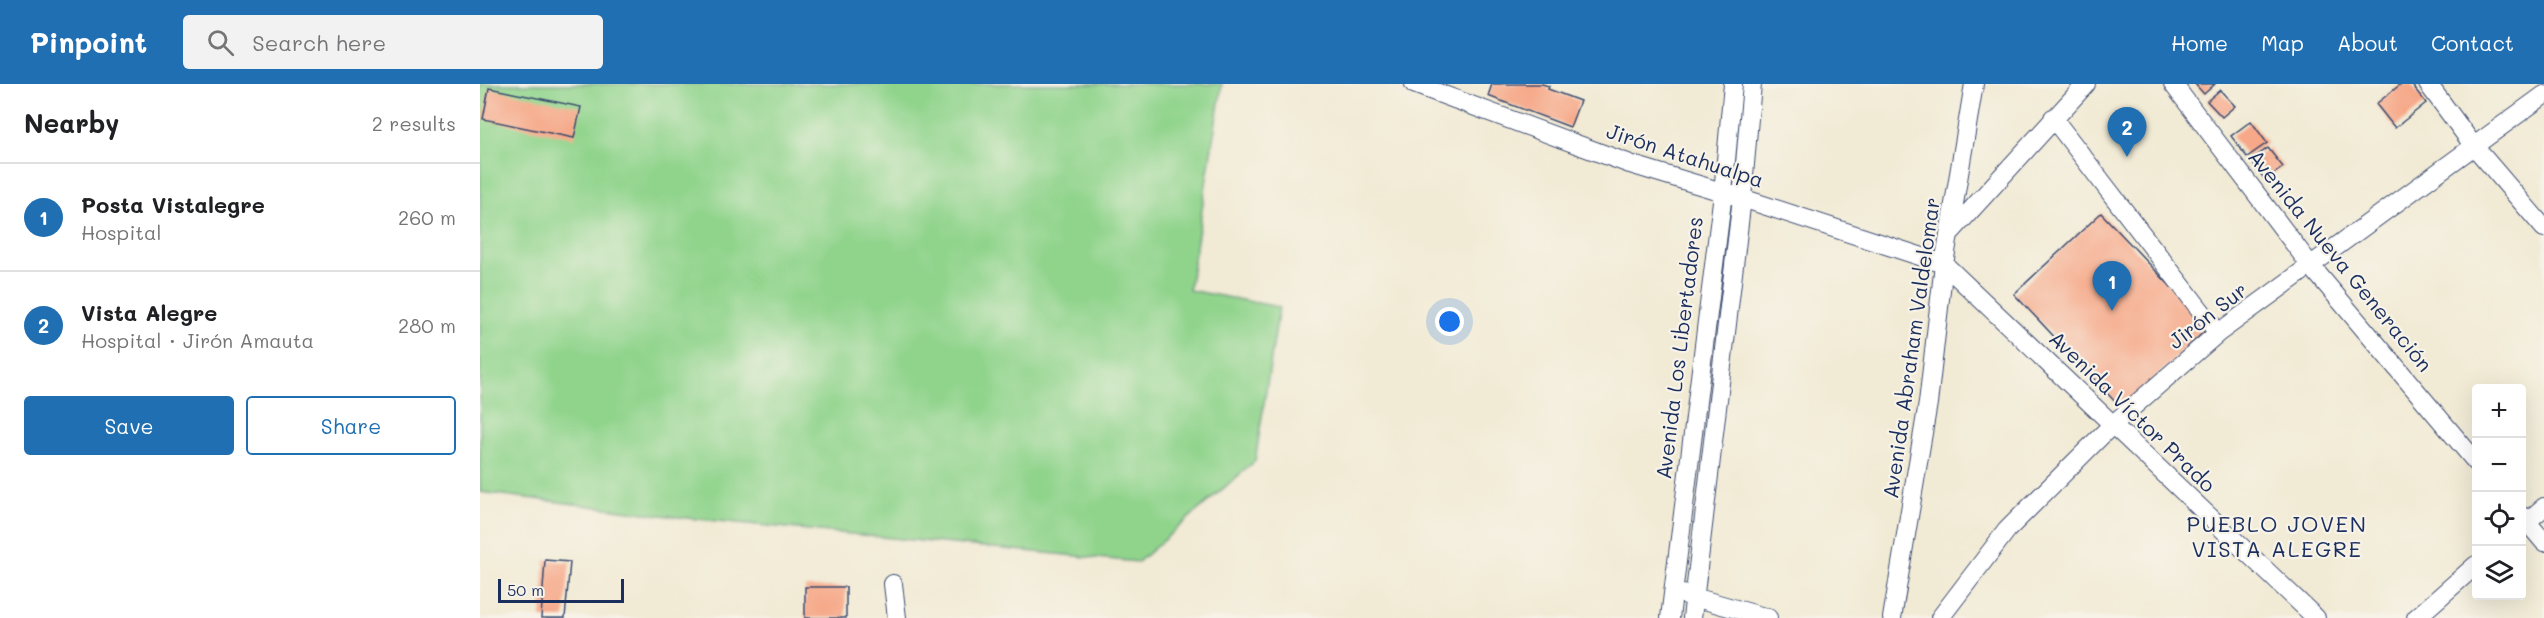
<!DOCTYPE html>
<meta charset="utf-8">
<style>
:root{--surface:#fff;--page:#f2f2f2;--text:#202124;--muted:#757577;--line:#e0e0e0;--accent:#1f6fb2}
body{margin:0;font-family:Mali,sans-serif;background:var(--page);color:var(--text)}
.controls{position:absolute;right:18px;bottom:18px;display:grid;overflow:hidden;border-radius:6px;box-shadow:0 6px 24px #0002}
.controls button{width:54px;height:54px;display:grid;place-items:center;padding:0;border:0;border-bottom:2px solid var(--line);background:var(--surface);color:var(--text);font:30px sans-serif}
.scale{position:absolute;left:18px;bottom:15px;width:126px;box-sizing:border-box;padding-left:6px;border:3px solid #1b2f5e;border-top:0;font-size:16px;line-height:21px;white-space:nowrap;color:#1b2f5e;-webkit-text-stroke:4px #f7f3e8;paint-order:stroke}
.you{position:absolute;left:970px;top:238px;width:21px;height:21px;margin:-15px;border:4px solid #fff;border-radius:50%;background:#1a73e8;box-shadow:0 0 0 9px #1a73e833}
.badge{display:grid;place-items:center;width:39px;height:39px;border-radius:50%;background:var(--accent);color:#fff;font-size:20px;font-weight:700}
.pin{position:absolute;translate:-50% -50px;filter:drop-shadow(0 2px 3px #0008)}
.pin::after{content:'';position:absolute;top:32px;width:21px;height:18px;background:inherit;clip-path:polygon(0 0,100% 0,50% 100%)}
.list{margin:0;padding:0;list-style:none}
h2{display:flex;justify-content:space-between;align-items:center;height:78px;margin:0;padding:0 24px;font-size:26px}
h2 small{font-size:20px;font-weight:400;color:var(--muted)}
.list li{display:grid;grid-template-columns:39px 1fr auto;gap:18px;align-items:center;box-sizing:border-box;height:108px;padding:0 24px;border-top:2px solid var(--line)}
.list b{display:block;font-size:22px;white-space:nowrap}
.list p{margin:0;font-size:20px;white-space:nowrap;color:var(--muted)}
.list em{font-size:20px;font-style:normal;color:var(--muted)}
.actions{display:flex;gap:12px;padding:18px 24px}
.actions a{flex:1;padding:14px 0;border:2px solid var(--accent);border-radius:6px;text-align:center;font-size:21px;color:var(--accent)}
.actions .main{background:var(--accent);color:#fff}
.icon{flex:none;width:33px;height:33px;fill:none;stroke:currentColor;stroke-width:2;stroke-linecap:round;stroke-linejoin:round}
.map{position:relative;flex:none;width:2064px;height:534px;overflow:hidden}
header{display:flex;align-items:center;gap:36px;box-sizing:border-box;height:84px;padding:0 30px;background:var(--accent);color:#fff}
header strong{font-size:28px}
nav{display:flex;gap:33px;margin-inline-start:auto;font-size:21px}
.search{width:420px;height:54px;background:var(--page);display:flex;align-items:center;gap:15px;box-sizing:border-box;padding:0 21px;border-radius:6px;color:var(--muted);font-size:22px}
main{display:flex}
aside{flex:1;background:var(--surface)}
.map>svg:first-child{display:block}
.green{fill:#90d48c;stroke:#568275;stroke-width:1.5}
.building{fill:#f6a888}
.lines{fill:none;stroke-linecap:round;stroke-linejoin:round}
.minor-casing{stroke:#3b4b70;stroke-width:20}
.minor{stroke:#fff;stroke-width:18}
.labels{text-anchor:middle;stroke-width:4.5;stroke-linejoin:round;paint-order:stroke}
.street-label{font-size:21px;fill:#1b2f5e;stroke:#f7f3e8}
.neighbourhood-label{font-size:22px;letter-spacing:1.5px;fill:#1b2f5e;stroke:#f7f3e8}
</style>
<header>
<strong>Pinpoint</strong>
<div class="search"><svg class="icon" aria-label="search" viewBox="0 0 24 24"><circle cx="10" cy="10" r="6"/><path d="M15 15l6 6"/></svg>Search here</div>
<nav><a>Home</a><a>Map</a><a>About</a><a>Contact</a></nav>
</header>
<main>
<aside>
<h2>Nearby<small>2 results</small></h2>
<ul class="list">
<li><span class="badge">1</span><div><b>Posta Vistalegre</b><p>Hospital</p></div><em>260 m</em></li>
<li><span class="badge">2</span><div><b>Vista Alegre</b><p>Hospital · Jirón Amauta</p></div><em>280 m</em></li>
</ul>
<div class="actions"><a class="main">Save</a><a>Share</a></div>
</aside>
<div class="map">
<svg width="2064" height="534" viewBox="0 0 2064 534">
<rect width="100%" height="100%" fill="#f7f3e8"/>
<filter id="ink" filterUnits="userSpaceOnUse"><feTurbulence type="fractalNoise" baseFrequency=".0167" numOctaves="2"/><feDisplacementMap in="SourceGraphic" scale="12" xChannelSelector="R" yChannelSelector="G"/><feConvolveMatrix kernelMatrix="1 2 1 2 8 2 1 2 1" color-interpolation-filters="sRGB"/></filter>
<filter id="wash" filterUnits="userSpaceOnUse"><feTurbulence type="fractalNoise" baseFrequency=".008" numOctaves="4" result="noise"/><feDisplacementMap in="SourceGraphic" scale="24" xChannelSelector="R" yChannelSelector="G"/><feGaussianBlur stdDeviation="1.35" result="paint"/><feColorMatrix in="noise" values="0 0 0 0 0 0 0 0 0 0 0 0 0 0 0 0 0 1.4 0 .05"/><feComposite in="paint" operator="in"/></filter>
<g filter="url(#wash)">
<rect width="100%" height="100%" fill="#f1ead4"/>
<path class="green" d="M 0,0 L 742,0 L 709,206 L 799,223 L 775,377 L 658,478 L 197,433 L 0,408 Z"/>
<g id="blocks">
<path class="building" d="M 1012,0 L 1062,0 L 1069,2 L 1068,5 L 1100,17 L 1090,43 L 1008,12 Z
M 1715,0 L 1735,0 L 1724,10 Z
M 1921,0 L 1931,0 L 1946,19 L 1915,44 L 1896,20 Z
M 9,4 L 101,23 L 94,54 L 3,35 Z
M 1740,6 L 1755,22 L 1742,33 L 1727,17 Z
M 1771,37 L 1787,59 L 1767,73 L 1751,52 Z
M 1788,64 L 1803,83 L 1785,96 L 1771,76 Z
M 1621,129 L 1729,243 L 1642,325 L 1534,210 Z
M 65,476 L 90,478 L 85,534 L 61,534 Z
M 325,503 L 366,503 L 366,534 L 325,534 Z"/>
</g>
</g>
<g filter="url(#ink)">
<use href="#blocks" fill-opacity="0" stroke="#3b4b70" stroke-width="1.5"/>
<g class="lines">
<g class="minor-casing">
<path id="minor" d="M 934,0 L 1150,80 L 1262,114 L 1464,180 L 1836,534
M 1693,0 L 1831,182 L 1996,378
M 1948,0 L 1993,61 L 2064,144
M 1573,34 L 1738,249
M 1471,148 L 1606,0
M 2042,432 L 2064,458
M 2042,442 L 2064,423
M 413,500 L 417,534
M 1203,510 L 1288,534
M 1190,534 L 1243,109 L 1253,0
M 1212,534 L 1262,114 L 1272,0
M 1412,534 L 1448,319 L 1464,180 L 1494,0
M 1460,534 L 1527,446 L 1632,341 L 1738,249 L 2064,11
M 1936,534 L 1996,481"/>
</g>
<use href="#minor" class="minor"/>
</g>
</g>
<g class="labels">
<g class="street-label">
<text transform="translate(1205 72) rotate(18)" y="7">Jirón Atahualpa</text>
<text transform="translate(1860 177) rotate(51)" y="7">Avenida Nueva Generación</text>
<text transform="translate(1728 232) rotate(-38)" y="7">Jirón Sur</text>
<text transform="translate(1200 264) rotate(-83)" y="7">Avenida Los Libertadores</text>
<text transform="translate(1432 264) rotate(-82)" y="7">Avenida Abraham Valdelomar</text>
<text transform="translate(1652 328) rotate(44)" y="7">Avenida Víctor Prado</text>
</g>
<g class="neighbourhood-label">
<text x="1797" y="448">PUEBLO JOVEN<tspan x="1797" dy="25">VISTA ALEGRE</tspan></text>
</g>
</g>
</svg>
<div class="controls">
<button>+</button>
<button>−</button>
<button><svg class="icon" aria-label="locate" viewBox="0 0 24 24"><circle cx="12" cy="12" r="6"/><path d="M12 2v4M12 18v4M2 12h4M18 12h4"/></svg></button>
<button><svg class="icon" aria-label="layers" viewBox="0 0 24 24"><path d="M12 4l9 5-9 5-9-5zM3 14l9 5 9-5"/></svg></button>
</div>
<div class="scale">50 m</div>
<div class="you"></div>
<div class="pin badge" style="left:1632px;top:227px">1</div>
<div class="pin badge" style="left:1647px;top:73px">2</div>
</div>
</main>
